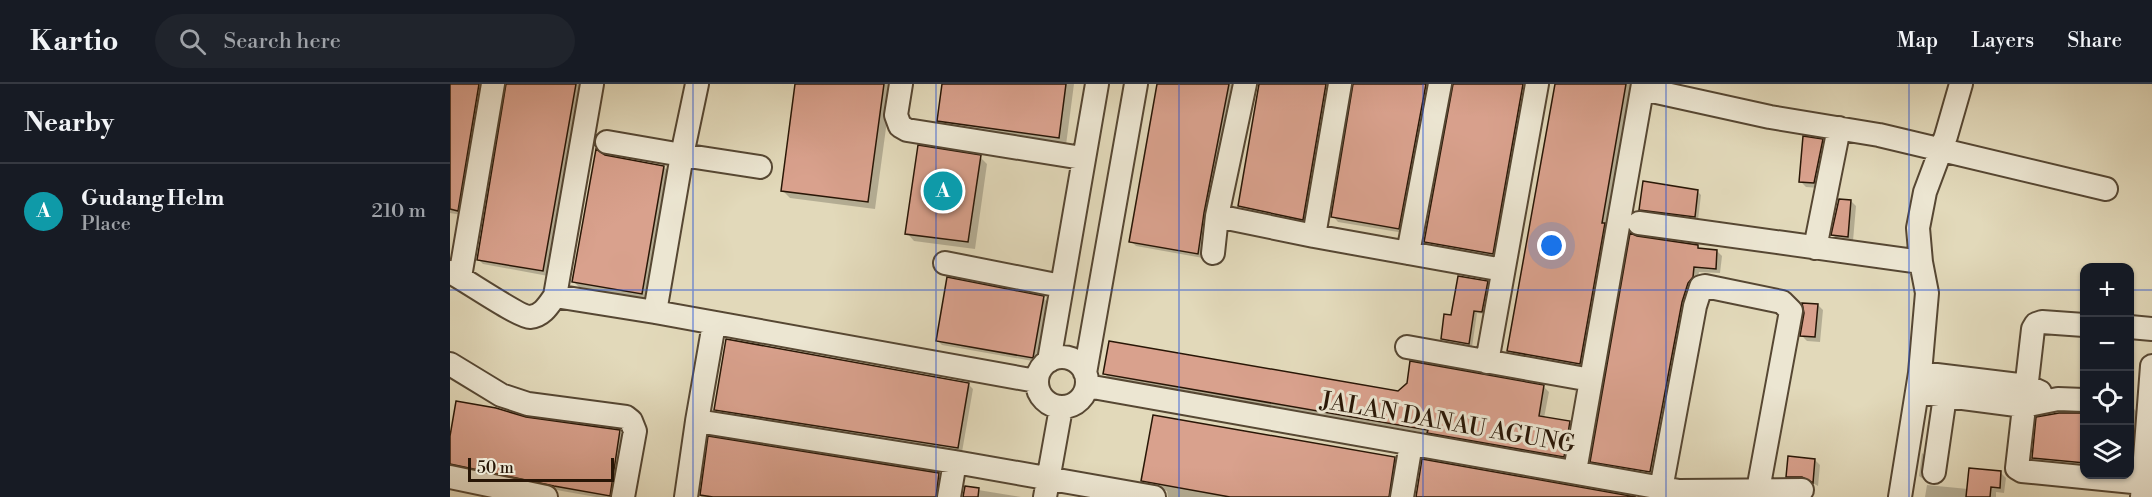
<!DOCTYPE html>
<meta charset="utf-8">
<style>
:root{--surface:#171b24;--page:#20242c;--text:#f1f3f6;--muted:#9ea1a6;--line:#363941;--accent:#8c9099}
body{margin:0;font-family:"Libre Bodoni",serif;background:var(--page);color:var(--text)}
.controls{position:absolute;right:18px;bottom:18px;display:grid;overflow:hidden;border-radius:12px;box-shadow:0 2px 4px #0004}
.controls button{width:54px;height:54px;display:grid;place-items:center;padding:0;border:0;border-bottom:2px solid var(--line);background:var(--surface);color:var(--text);font:30px sans-serif}
.scale{position:absolute;left:18px;bottom:15px;width:146px;box-sizing:border-box;padding-left:6px;border:3px solid #281606;border-top:0;font-size:16px;line-height:21px;white-space:nowrap;color:#281606;-webkit-text-stroke:4px #ece6d2;paint-order:stroke}
.you{position:absolute;left:1102px;top:162px;width:21px;height:21px;margin:-15px;border:4px solid #fff;border-radius:50%;background:#1a73e8;box-shadow:0 0 0 9px #1a73e833}
.badge{display:grid;place-items:center;width:39px;height:39px;border-radius:50%;background:var(--accent);color:#fff;font-size:20px;font-weight:700}
.pin{position:absolute;translate:-50% -50%;border:3px solid #fff;box-shadow:0 2px 6px #0006}
.list{margin:0;padding:0;list-style:none}
h2{display:flex;justify-content:space-between;align-items:center;height:78px;margin:0;padding:0 24px;font-size:26px}
h2 small{font-size:20px;font-weight:400;color:var(--muted)}
.list li{display:grid;grid-template-columns:39px 1fr auto;gap:18px;align-items:center;box-sizing:border-box;height:96px;padding:0 24px;border-top:2px solid var(--line)}
.list b{display:block;font-size:22px;white-space:nowrap}
.list p{margin:0;font-size:20px;white-space:nowrap;color:var(--muted)}
.list em{font-size:20px;font-style:normal;color:var(--muted)}
.icon{flex:none;width:33px;height:33px;fill:none;stroke:currentColor;stroke-width:2;stroke-linecap:round;stroke-linejoin:round}
.map{position:relative;flex:none;width:1702px;height:413px;overflow:hidden}
header{display:flex;align-items:center;gap:36px;box-sizing:border-box;height:84px;padding:0 30px;background:var(--surface);border-bottom:2px solid var(--line)}
header strong{font-size:28px}
nav{display:flex;gap:33px;margin-inline-start:auto;font-size:21px}
.search{width:420px;height:54px;background:var(--page);display:flex;align-items:center;gap:15px;box-sizing:border-box;padding:0 21px;border-radius:33px;color:var(--muted);font-size:22px}
main{display:flex}
aside{flex:1;background:var(--surface)}
.map>svg:first-child{display:block}
.shadow{fill:#0003}
.building{fill:#d9a18d;stroke:#281606;stroke-width:1.5}
.lines{fill:none;stroke-linecap:round;stroke-linejoin:round}
.minor-casing{stroke:#564733;stroke-width:26}
.minor{stroke:#ece6d2;stroke-width:22}
.grid{fill:none;stroke:#1d4ed8;stroke-width:1.5;stroke-opacity:0.55}
.labels{text-anchor:middle;stroke-width:6;stroke-linejoin:round;paint-order:stroke}
.street-label{font-size:24px;fill:#281606;stroke:#ece6d2}
</style>
<header>
<strong>Kartio</strong>
<div class="search"><svg class="icon" aria-label="search" viewBox="0 0 24 24"><circle cx="10" cy="10" r="6"/><path d="M15 15l6 6"/></svg>Search here</div>
<nav><a>Map</a><a>Layers</a><a>Share</a></nav>
</header>
<main>
<aside>
<h2>Nearby<small></small></h2>
<ul class="list">
<li><span class="badge" style="background:#0f9aa8">A</span><div><b>Gudang Helm</b><p>Place</p></div><em>210 m</em></li>
</ul>
</aside>
<div class="map">
<svg width="1702" height="413" viewBox="0 0 1702 413">
<rect width="100%" height="100%" fill="#e2d9ba"/>
<filter id="stains"><feTurbulence type="fractalNoise" baseFrequency=".00333" numOctaves="4"/><feColorMatrix values="0 0 0 0 .2 0 0 0 0 .09 0 0 0 0 .02 0 0 0 .5 -.17"/></filter>
<radialGradient id="worn" r=".72"><stop offset=".6" stop-color="#630" stop-opacity="0"/><stop offset="1" stop-color="#630" stop-opacity=".3"/></radialGradient>
<path class="shadow" d="M 0,0 L 36,0 L 12,131 L 0,129 Z
M 58,0 L 132,0 L 98,192 L 33,180 L 28,175 Z
M 347,0 L 442,0 L 425,125 L 340,114 L 332,106 Z
M 494,0 L 624,0 L 616,61 L 496,44 L 489,37 Z
M 708,0 L 784,0 L 753,174 L 686,162 L 681,157 Z
M 810,0 L 883,0 L 858,140 L 794,127 L 789,122 Z
M 905,0 L 983,0 L 954,149 L 888,138 L 883,132 Z
M 1005,0 L 1079,0 L 1047,175 L 981,163 L 975,158 Z
M 1106,0 L 1182,0 L 1135,285 L 1064,272 L 1059,267 Z
M 1372,57 L 1377,62 L 1369,104 L 1356,103 L 1351,98 Z
M 154,73 L 214,83 L 219,88 L 197,215 L 129,203 L 124,198 Z
M 530,73 L 537,80 L 525,165 L 464,157 L 457,149 Z
M 1248,108 L 1251,111 L 1248,136 L 1194,129 L 1191,125 Z
M 1401,117 L 1406,122 L 1403,157 L 1388,156 L 1383,151 Z
M 1248,162 L 1251,166 L 1267,167 L 1272,172 L 1270,189 L 1249,188 L 1206,388 L 1146,377 L 1146,380 L 1205,391 L 1205,392 L 1147,382 L 1142,377 Z
M 1037,198 L 1040,202 L 1035,230 L 1027,229 L 1022,263 L 996,258 L 992,255 L 1003,233 Z
M 593,214 L 599,219 L 588,278 L 492,261 L 487,256 Z
M 1368,221 L 1373,226 L 1370,258 L 1357,257 L 1352,252 L 1356,229 Z
M 655,290 L 948,309 L 1094,303 L 1099,308 L 1094,334 L 1119,339 L 1124,344 L 1119,377 L 984,353 L 981,350 L 660,295 Z
M 518,300 L 523,305 L 512,368 L 271,331 L 265,325 Z
M 1680,325 L 1684,325 L 1689,330 L 1685,383 L 1680,383 Z
M 1634,331 L 1634,383 L 1588,379 L 1583,374 Z
M 76,335 L 169,347 L 174,352 L 165,413 L 146,413 L 112,407 L 0,384 L 0,360 Z
M 260,354 L 489,391 L 494,396 L 492,413 L 251,413 Z
M 1472,369 L 1478,374 L 1476,397 L 1469,392 Z
M 944,374 L 950,380 L 945,413 L 718,413 L 717,407 L 698,402 L 693,397 Z
M 1365,376 L 1370,381 L 1368,402 L 1359,397 L 1343,397 L 1337,392 Z
M 1551,389 L 1556,394 L 1554,409 L 1546,408 L 1546,413 L 1475,413 L 1477,401 L 1518,405 Z
M 516,404 L 571,413 L 513,413 Z"/>
<path class="building" d="M 0,0 L 29,0 L 8,127 L 0,125 Z
M 56,0 L 126,0 L 93,187 L 27,176 Z
M 345,0 L 434,0 L 418,118 L 331,107 Z
M 492,0 L 616,0 L 609,54 L 487,37 Z
M 707,0 L 779,0 L 754,129 L 748,170 L 679,158 Z
M 809,0 L 876,0 L 853,136 L 788,122 Z
M 903,0 L 976,0 L 949,145 L 881,133 Z
M 1003,0 L 1073,0 L 1043,170 L 974,158 Z
M 1105,0 L 1176,0 L 1152,139 L 1155,139 L 1130,280 L 1057,267 Z
M 1353,52 L 1373,55 L 1364,99 L 1349,98 Z
M 468,61 L 531,71 L 518,158 L 455,150 Z
M 146,65 L 155,71 L 214,82 L 192,210 L 122,198 Z
M 1193,97 L 1248,106 L 1245,133 L 1189,126 Z
M 1389,115 L 1401,116 L 1398,153 L 1381,151 Z
M 1180,149 L 1187,152 L 1248,161 L 1248,164 L 1267,166 L 1266,185 L 1244,183 L 1243,193 L 1238,199 L 1232,218 L 1200,388 L 1140,378 Z
M 1008,192 L 1038,197 L 1032,228 L 1024,227 L 1019,260 L 991,255 L 994,230 L 1001,231 Z
M 497,193 L 594,212 L 583,274 L 486,257 Z
M 1352,219 L 1368,220 L 1365,253 L 1350,252 L 1354,229 Z
M 276,255 L 519,299 L 508,364 L 264,326 Z
M 659,257 L 948,307 L 957,299 L 960,277 L 1094,301 L 1089,332 L 1120,337 L 1114,373 L 977,349 L 978,346 L 653,290 Z
M 6,317 L 46,324 L 76,333 L 170,346 L 160,412 L 104,402 L 0,380 L 0,352 Z
M 1609,329 L 1635,329 L 1635,379 L 1582,374 L 1586,333 Z
M 703,331 L 945,373 L 939,413 L 780,413 L 691,397 Z
M 258,352 L 489,389 L 486,413 L 263,413 L 250,411 Z
M 1338,372 L 1365,375 L 1363,399 L 1352,393 L 1336,393 Z
M 972,375 L 1186,413 L 966,413 Z
M 1519,384 L 1551,387 L 1550,404 L 1541,403 L 1540,413 L 1516,413 Z
M 515,402 L 529,404 L 528,413 L 513,413 Z"/>
<g class="lines">
<g class="minor-casing">
<path id="minor" d="M 451,0 L 446,31 L 450,42 L 457,46 L 632,74
M 1193,5 L 1320,33 L 1429,51 L 1656,105
M 157,58 L 232,71 L 247,0
M 767,132 L 864,152 L 1053,186
M 1189,139 L 1471,178
M 864,152 L 890,0
M 1365,164 L 1389,44
M 763,169 L 767,132 L 795,0
M 958,169 L 990,0
M 495,179 L 611,202
M 0,188 C 14,195 69,233 80,233 C 92,232 98,222 105,212 L 142,0
M 10,193 L 43,0
M 105,212 L 205,228 L 586,297
M 205,228 L 232,71 L 310,83
M 1634,241 L 1592,238 L 1586,240 L 1583,245 L 1567,384 L 1572,387 L 1693,399
M 1680,243 L 1702,245
M 957,263 L 1141,296
M587 298a25 25 0 1 1 50 0a25 25 0 1 1-50 0Z
M 599,277 L 647,0
M 1037,278 L 1087,0
M 0,280 L 51,311 L 78,320 L 176,333 L 181,337 L 185,347 L 173,413
M 635,289 L 686,0
M 1470,289 L 1577,302 L 1590,308
M 637,302 L 1229,407 L 1352,406
M 1467,308 L 1574,322 L 1608,315 L 1634,316
M 247,337 L 505,378 L 704,413
M 1125,387 L 1193,0
M 1484,388 L 1495,312
M 0,393 L 96,413
M 1211,405 L 1245,222 L 1251,203 L 1255,202 L 1332,218 L 1341,227 L 1308,406
M 236,413 L 247,337 L 264,240
M 499,413 L 505,378
M 595,413 L 611,324
M 952,413 L 961,360
M 1450,413 L 1470,289 L 1477,209 L 1471,178 L 1468,144 L 1475,108 L 1496,52 L 1511,0
M 1692,413 L 1702,282"/>
</g>
<use href="#minor" class="minor"/>
</g>
<path class="grid" d="M 243,0 L 243,413M 486,0 L 486,413M 729,0 L 729,413M 973,0 L 973,413M 1216,0 L 1216,413M 1459,0 L 1459,413M 0,206 L 1634,206M 1680,206 L 1702,206"/>
<g class="labels">
<g class="street-label">
<text transform="translate(998 338) rotate(10)" y="8">JALAN DANAU AGUNG</text>
</g>
</g>
<rect width="100%" height="100%" filter="url(#stains)"/>
<rect width="100%" height="100%" fill="url(#worn)"/>
</svg>
<div class="controls">
<button>+</button>
<button>−</button>
<button><svg class="icon" aria-label="locate" viewBox="0 0 24 24"><circle cx="12" cy="12" r="6"/><path d="M12 2v4M12 18v4M2 12h4M18 12h4"/></svg></button>
<button><svg class="icon" aria-label="layers" viewBox="0 0 24 24"><path d="M12 4l9 5-9 5-9-5zM3 14l9 5 9-5"/></svg></button>
</div>
<div class="scale">50 m</div>
<div class="you"></div>
<div class="pin badge" style="left:493px;top:107px;background:#0f9aa8">A</div>
</div>
</main>
